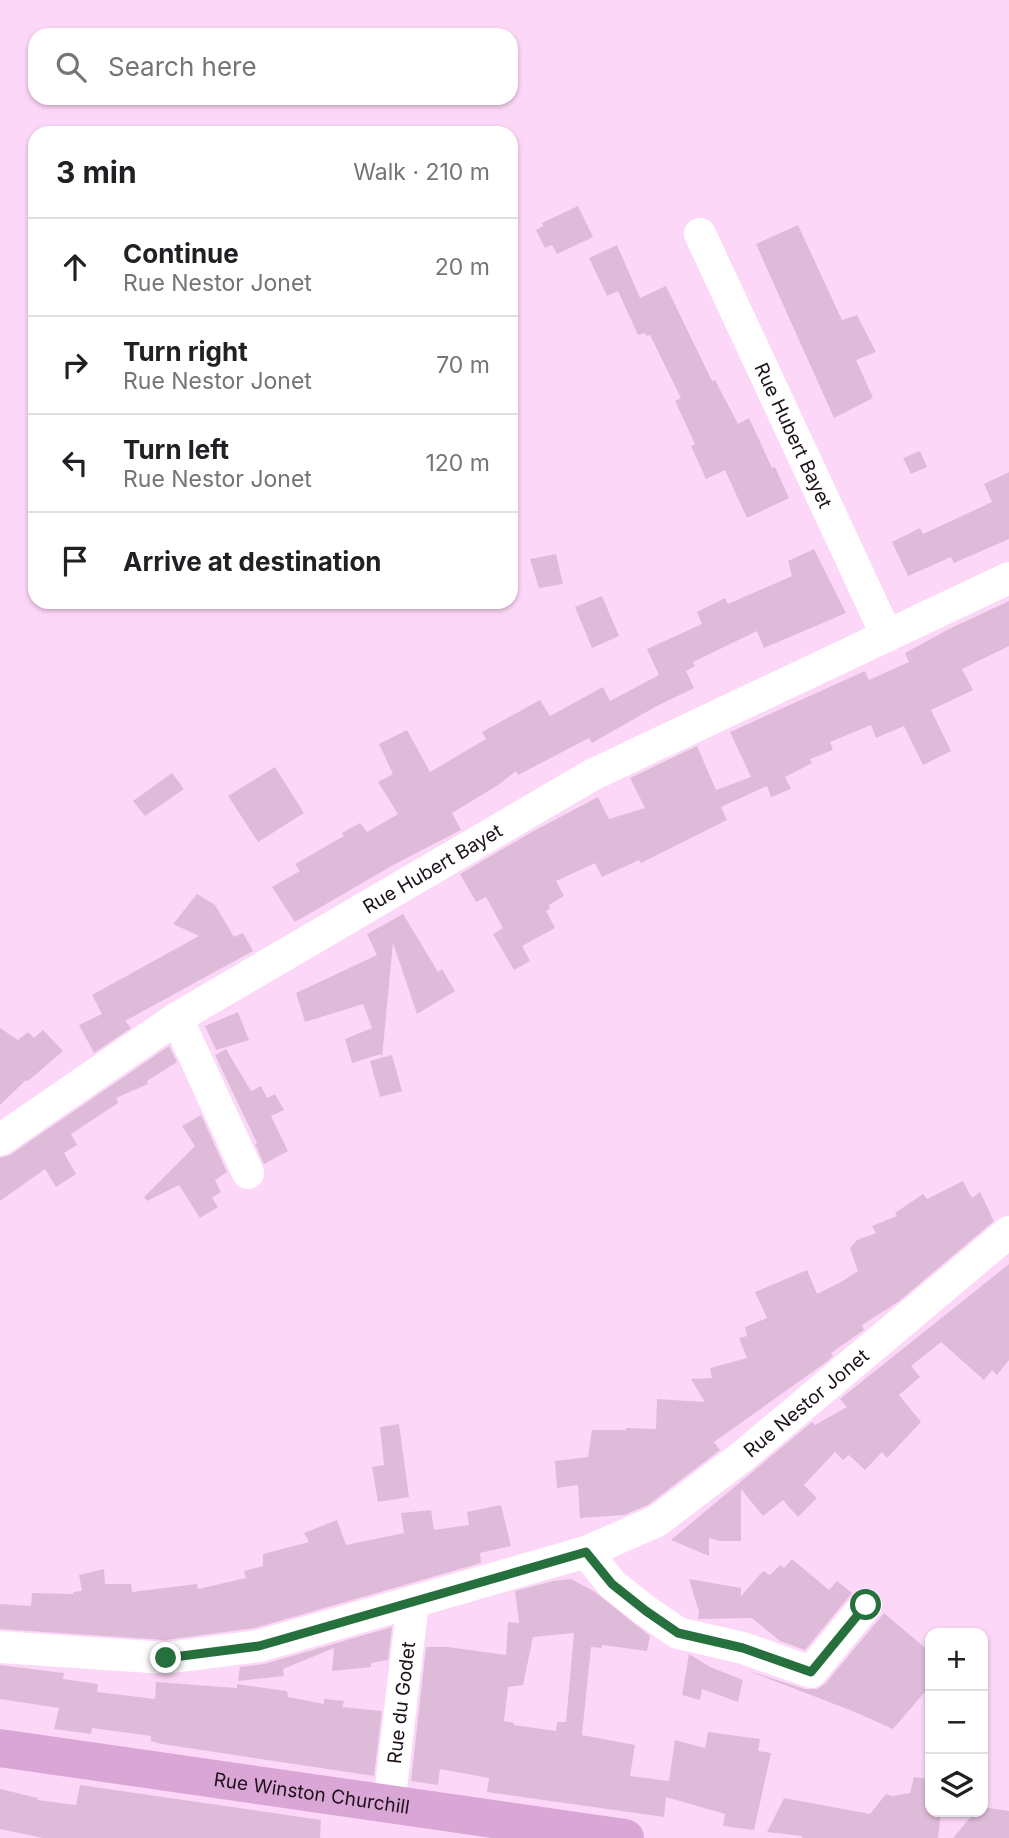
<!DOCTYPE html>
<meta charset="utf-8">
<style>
:root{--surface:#fff;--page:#f2f2f2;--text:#202124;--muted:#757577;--line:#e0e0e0}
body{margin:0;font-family:Inter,sans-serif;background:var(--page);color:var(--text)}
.controls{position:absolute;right:21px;bottom:21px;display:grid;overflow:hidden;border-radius:14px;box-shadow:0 2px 5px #0004}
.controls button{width:63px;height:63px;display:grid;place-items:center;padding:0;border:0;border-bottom:2px solid var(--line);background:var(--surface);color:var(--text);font:35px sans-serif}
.stop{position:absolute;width:21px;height:21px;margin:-16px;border:5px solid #26703d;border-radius:50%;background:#fff}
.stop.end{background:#26703d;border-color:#fff;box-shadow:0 2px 7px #0008}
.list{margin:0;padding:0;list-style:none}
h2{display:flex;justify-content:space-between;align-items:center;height:91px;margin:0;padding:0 28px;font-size:30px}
h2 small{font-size:23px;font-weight:400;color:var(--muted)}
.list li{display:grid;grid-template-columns:46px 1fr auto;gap:21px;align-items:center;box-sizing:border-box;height:98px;padding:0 28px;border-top:2px solid var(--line)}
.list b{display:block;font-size:26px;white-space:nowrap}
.list p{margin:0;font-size:23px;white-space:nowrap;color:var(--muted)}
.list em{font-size:23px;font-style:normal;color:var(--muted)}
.icon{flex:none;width:38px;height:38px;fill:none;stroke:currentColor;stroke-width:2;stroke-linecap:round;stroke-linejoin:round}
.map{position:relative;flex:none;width:1009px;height:1838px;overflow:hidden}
.search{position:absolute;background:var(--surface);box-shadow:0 2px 5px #0004;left:28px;top:28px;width:490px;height:77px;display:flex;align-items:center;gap:18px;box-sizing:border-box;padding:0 24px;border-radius:21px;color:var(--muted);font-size:26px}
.panel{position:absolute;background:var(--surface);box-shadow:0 2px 5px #0004;left:28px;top:126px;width:490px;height:483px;border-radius:21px}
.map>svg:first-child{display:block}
.building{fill:#dfbbda;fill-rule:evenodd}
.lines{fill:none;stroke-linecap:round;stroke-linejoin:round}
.minor{stroke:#fff;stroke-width:32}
.major{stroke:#daa6d5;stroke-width:38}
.route{stroke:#26703d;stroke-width:9}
.labels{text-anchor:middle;stroke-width:6;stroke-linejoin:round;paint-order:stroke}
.street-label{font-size:19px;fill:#1d111c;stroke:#fff}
</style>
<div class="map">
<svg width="1009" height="1838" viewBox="0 0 1009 1838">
<rect width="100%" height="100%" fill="#fdd7f7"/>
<path class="building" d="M 578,206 L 593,237 L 557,254 L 552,245 L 545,248 L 536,230 L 543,226 L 542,223 Z
M 798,225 L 842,320 L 857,315 L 876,352 L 856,360 L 873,398 L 834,418 L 756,244 Z
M 617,245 L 640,298 L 666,286 L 712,381 L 715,380 L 738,424 L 749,418 L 772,468 L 775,467 L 789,498 L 747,518 L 725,470 L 706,479 L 691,446 L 695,444 L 675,401 L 681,398 L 650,335 L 647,336 L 645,333 L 638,335 L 618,291 L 607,296 L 589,258 Z
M 920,451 L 927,467 L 911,474 L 903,458 Z
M 1009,472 L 1009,539 L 954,563 L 951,557 L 908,576 L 892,542 L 920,528 L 923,534 L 992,502 L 984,484 Z
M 814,549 L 846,613 L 764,648 L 757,631 L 693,662 L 695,666 L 686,671 L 694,688 L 655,707 L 592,743 L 589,738 L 518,775 L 516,771 L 498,785 L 452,813 L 461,830 L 395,864 L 295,922 L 272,887 L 300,871 L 295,864 L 344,836 L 342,833 L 360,823 L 367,832 L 398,814 L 378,782 L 393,774 L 379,744 L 407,730 L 430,772 L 486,739 L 482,732 L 540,700 L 550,716 L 603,687 L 610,701 L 659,675 L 647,649 L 702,624 L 697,612 L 725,598 L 728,604 L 792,576 L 788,561 Z
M 556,554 L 563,584 L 539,588 L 530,559 Z
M 602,596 L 619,636 L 592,648 L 575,607 Z
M 1009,601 L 1009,646 L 962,669 L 973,690 L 931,710 L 951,751 L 923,765 L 904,726 L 876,738 L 871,725 L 830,742 L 833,750 L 810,759 L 812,763 L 785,777 L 791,789 L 771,797 L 767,786 L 721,807 L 727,820 L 641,863 L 639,860 L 602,877 L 595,863 L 556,881 L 564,896 L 549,905 L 550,909 L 546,911 L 555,928 L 522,946 L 530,961 L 514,970 L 493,934 L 503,928 L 486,897 L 476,902 L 460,874 L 532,832 L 598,797 L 609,819 L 645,808 L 630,778 L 697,746 L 716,790 L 751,777 L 730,732 L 865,671 L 869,680 L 909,662 L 905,653 L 949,629 Z
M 275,767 L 304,813 L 258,842 L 228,796 Z
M 172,773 L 184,789 L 145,816 L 133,801 Z
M 197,894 L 215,905 L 234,937 L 243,933 L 253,951 L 125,1021 L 131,1028 L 94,1053 L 79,1025 L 102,1014 L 92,995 L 199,936 L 173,924 Z
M 403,914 L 438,972 L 442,969 L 455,991 L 417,1014 L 393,943 L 382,1058 L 381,1054 L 352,1063 L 345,1039 L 372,1028 L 363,1004 L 305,1022 L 296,993 L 377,955 L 367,934 Z
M 238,1012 L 249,1040 L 216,1050 L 205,1026 Z
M 0,1028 L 18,1040 L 28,1032 L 34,1038 L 43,1030 L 63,1051 L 28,1081 L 26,1080 L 0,1105 Z
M 169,1046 L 177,1062 L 147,1081 L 148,1084 L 116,1098 L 118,1103 L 71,1134 L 77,1145 L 64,1153 L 76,1174 L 56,1187 L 45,1169 L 0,1201 L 0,1158 L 10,1155 Z
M 226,1049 L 251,1091 L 261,1086 L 267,1098 L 275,1094 L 284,1110 L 271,1116 L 288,1151 L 264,1164 L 255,1144 L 257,1143 L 215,1055 Z
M 392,1055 L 402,1091 L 380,1097 L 370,1061 Z
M 201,1115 L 227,1172 L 215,1180 L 221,1192 L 212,1198 L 218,1207 L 200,1218 L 179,1185 L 147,1201 L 144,1197 L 195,1146 L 182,1126 Z
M 963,1181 L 972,1198 L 980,1192 L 994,1221 L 898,1302 L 862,1325 L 864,1330 L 831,1353 L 833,1356 L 825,1363 L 714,1442 L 720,1450 L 648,1505 L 624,1515 L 580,1518 L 578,1485 L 557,1488 L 555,1461 L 588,1457 L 592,1430 L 626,1430 L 626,1428 L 656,1429 L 657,1399 L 705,1402 L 691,1379 L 712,1378 L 710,1368 L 747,1358 L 739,1338 L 747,1336 L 745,1327 L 767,1318 L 755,1292 L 807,1270 L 817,1294 L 841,1282 L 858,1271 L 850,1248 L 857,1240 L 876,1233 L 872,1226 L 897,1216 L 895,1213 L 923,1194 L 927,1199 Z
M 1009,1264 L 1009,1360 L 997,1375 L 992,1370 L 984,1380 L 941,1342 L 911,1366 L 920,1377 L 899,1395 L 921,1422 L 887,1458 L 882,1452 L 865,1470 L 849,1455 L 843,1460 L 835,1452 L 804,1485 L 817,1498 L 798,1517 L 783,1500 L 763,1516 L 741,1489 L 741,1541 L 719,1541 L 709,1538 L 709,1556 L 671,1540 L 812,1422 L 815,1425 L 847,1407 L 840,1399 Z
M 399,1424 L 409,1497 L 378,1502 L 372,1467 L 384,1465 L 380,1427 Z
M 501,1505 L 511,1546 L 480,1553 L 481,1563 L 255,1628 L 165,1640 L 0,1629 L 0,1604 L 31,1606 L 32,1593 L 74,1594 L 73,1592 L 82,1591 L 79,1575 L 104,1569 L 105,1584 L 131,1584 L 132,1592 L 197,1584 L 198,1589 L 246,1578 L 244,1571 L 263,1566 L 263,1554 L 309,1542 L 304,1533 L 337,1520 L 346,1545 L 404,1533 L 401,1513 L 431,1510 L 434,1530 L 469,1525 L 467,1512 Z
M 792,1559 L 829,1590 L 837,1581 L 852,1593 L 805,1650 L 780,1641 L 752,1618 L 698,1619 L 699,1612 L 689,1579 L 741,1588 L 741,1596 L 763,1571 L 770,1575 L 780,1565 L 784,1568 Z
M 571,1579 L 595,1592 L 650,1636 L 647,1651 L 602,1645 L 602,1648 L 591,1647 L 582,1735 L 635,1745 L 630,1776 L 669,1781 L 675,1740 L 705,1748 L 708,1732 L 760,1739 L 758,1751 L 771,1753 L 754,1830 L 723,1826 L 725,1814 L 666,1797 L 664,1817 L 487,1792 L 489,1778 L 440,1769 L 438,1785 L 411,1781 L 426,1647 L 448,1647 L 506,1655 L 508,1622 L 519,1623 L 515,1591 L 553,1581 ZM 574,1633 L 566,1722 L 557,1722 L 556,1731 L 514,1725 L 514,1723 L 504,1721 L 508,1687 L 523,1685 L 533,1637 Z
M 884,1613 L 930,1652 L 930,1686 L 893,1729 L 855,1712 L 746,1670 L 805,1689 L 817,1689 L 825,1684 Z
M 392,1627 L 388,1660 L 371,1663 L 371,1667 L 332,1671 L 334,1648 L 283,1669 L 284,1676 L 238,1681 L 240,1667 L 264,1664 Z
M 689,1654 L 710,1667 L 743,1680 L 738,1702 L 702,1689 L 700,1700 L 682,1695 Z
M 0,1665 L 64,1673 L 63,1679 L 98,1684 L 97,1692 L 155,1699 L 156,1682 L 237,1688 L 237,1684 L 287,1691 L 288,1697 L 324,1704 L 324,1699 L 344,1701 L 342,1707 L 382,1711 L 374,1776 L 162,1744 L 151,1741 L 151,1736 L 92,1728 L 91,1734 L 54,1729 L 59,1708 L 0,1699 Z
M 914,1777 L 930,1779 L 930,1812 L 941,1812 L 938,1838 L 802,1838 L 802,1836 L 767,1832 L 784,1798 L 870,1814 L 886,1794 L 892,1796 L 910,1793 Z
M 80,1785 L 321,1820 L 320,1838 L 43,1838 L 0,1829 L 0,1789 L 38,1798 L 37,1800 L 76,1805 Z
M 983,1807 L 1009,1811 L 1009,1838 L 953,1838 L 975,1812 L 983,1812 Z"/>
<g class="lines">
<g class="minor">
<path id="s1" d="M 700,234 L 887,636"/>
<path d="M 177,1018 L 248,1173"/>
<path id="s2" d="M 0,1140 L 177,1018 L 592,775 L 1009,578"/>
<path d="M 586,1552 L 612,1584 L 646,1611 L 678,1633 L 743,1648 L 811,1672 L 866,1605"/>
<path id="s3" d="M 0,1647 L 166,1658 L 259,1646 L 586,1552 L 657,1521 L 744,1455 L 1009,1232"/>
<path id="s4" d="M 389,1804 L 413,1602"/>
</g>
<path class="major" id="s5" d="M 0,1748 L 625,1838"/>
</g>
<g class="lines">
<path class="route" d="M 166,1658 L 259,1646 L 586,1552 L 612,1584 L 646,1611 L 678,1633 L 743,1648 L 811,1672 L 866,1605"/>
</g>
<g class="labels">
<g class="street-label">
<text dy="7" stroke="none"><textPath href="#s1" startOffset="222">Rue Hubert Bayet</textPath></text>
<text dy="7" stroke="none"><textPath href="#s2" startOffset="511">Rue Hubert Bayet</textPath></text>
<text dy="7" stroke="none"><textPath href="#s3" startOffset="868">Rue Nestor Jonet</textPath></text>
<text dy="7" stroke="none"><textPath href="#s4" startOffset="102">Rue du Godet</textPath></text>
<text dy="7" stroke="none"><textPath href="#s5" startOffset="315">Rue Winston Churchill</textPath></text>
</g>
</g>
</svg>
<div class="controls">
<button>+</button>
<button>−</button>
<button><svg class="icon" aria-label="layers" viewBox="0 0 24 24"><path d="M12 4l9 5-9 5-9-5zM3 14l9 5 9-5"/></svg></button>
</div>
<div class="stop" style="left:866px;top:1605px"></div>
<div class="stop end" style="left:166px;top:1658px"></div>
<div class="search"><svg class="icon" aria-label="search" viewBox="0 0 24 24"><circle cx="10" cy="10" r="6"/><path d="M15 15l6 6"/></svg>Search here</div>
<section class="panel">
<h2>3 min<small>Walk · 210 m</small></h2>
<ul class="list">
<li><svg class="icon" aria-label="ahead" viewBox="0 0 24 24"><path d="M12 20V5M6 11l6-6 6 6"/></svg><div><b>Continue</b><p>Rue Nestor Jonet</p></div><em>20 m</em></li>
<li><svg class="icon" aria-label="right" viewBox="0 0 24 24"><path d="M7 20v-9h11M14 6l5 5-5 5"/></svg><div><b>Turn right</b><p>Rue Nestor Jonet</p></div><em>70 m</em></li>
<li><svg class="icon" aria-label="left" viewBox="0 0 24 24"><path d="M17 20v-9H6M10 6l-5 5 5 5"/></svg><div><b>Turn left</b><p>Rue Nestor Jonet</p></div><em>120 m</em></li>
<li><svg class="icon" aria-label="arrive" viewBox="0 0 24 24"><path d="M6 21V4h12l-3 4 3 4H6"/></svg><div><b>Arrive at destination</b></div></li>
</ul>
</section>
</div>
